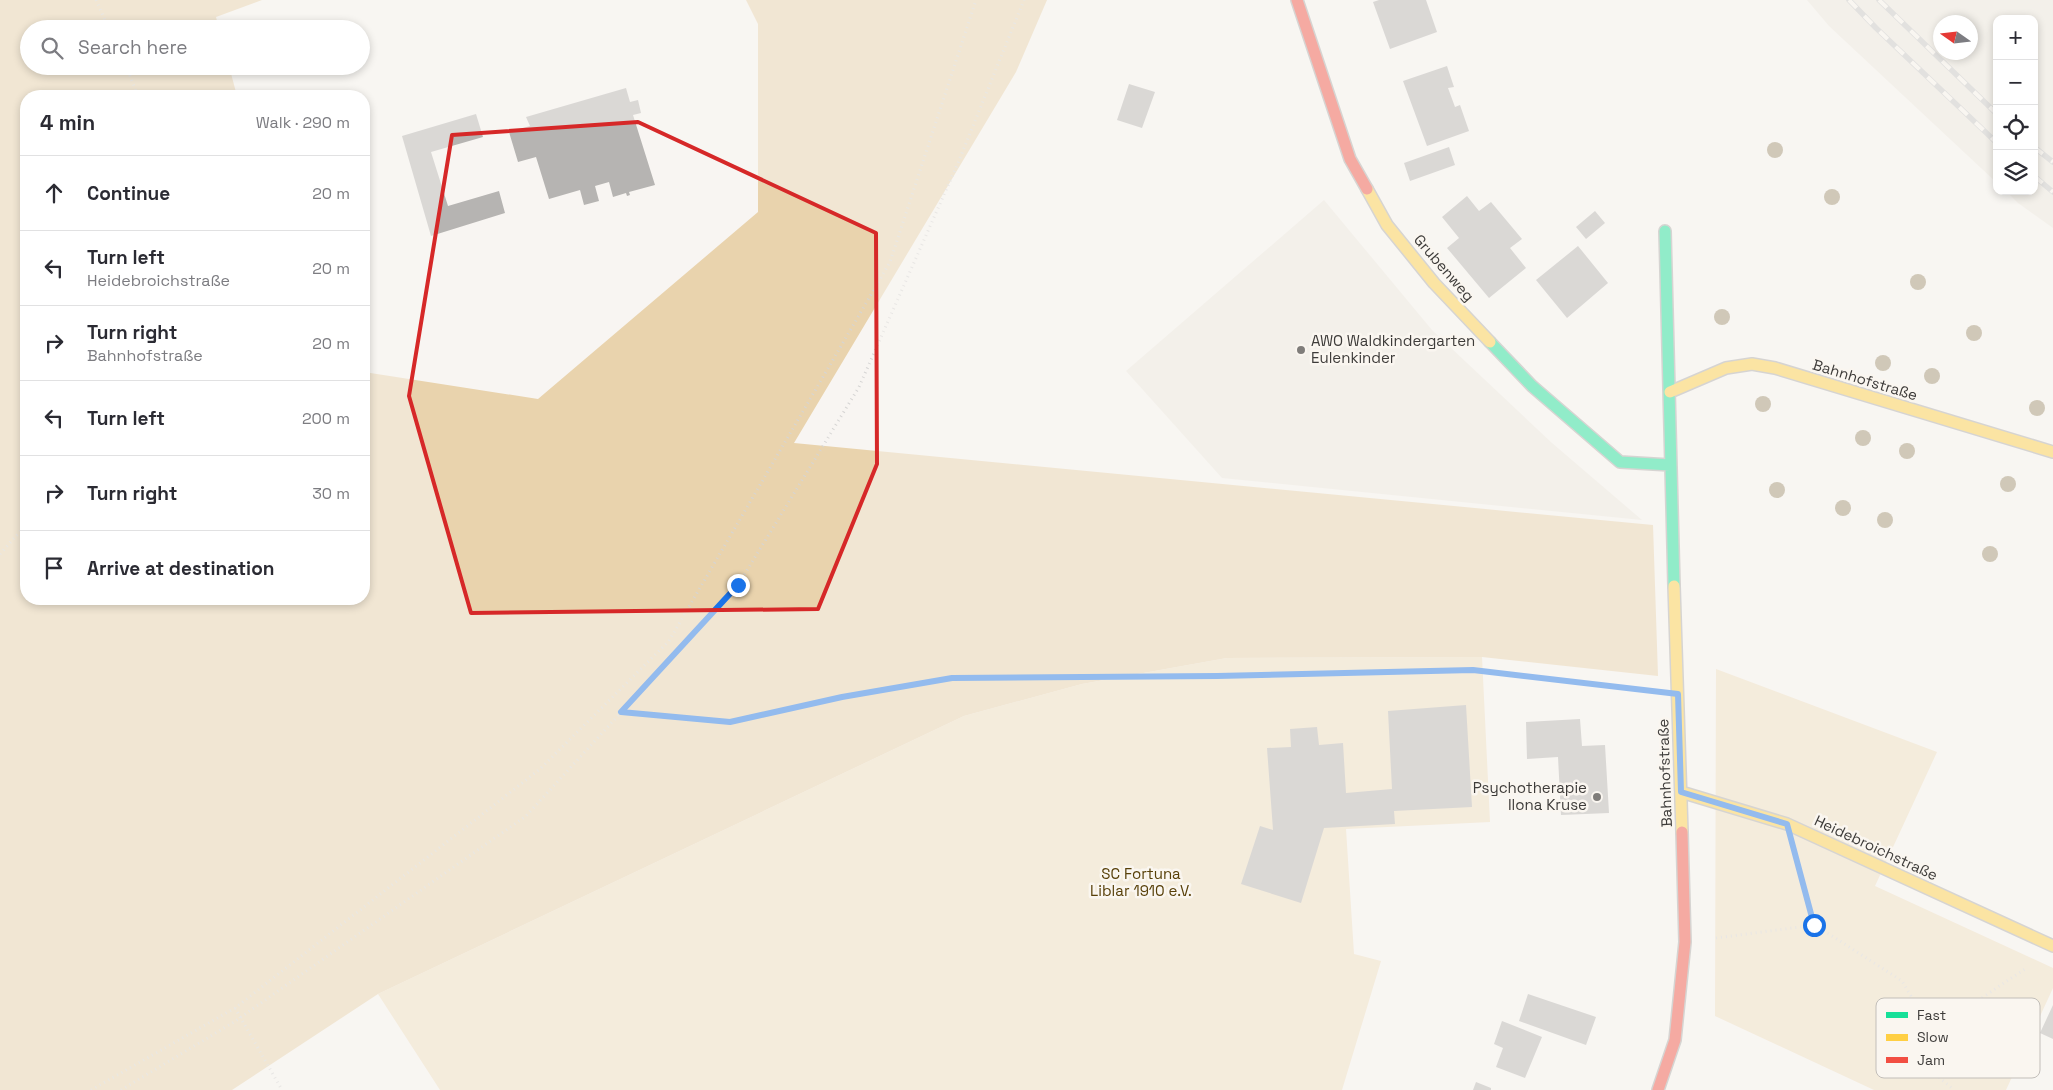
<!DOCTYPE html>
<meta charset="utf-8">
<style>
:root{--surface:#fff;--page:#f2f2f3;--text:#2b2b33;--muted:#7c7c81;--line:#e1e1e2}
body{margin:0;font-family:"Space Grotesk",sans-serif;background:var(--page);color:var(--text)}
.controls{position:absolute;right:15px;top:15px;display:grid;overflow:hidden;border-radius:10px;box-shadow:0 2px 8px #0003}
.controls button{width:45px;height:45px;display:grid;place-items:center;padding:0;border:0;border-bottom:1px solid var(--line);background:var(--surface);color:var(--text);font:25px sans-serif}
.compass{position:absolute;left:1933px;top:15px;width:45px;height:45px;border-radius:50%;background:var(--surface);box-shadow:0 2px 8px #0003;rotate:284deg}
.stop{position:absolute;width:15px;height:15px;margin:-11px;border:4px solid #1a73e8;border-radius:50%;background:#fff}
.stop.end{background:#1a73e8;border-color:#fff;box-shadow:0 1px 5px #0008}
.list{margin:0;padding:0;list-style:none}
h2{display:flex;justify-content:space-between;align-items:center;height:65px;margin:0;padding:0 20px;font-size:21px}
h2 small{font-size:16px;font-weight:400;color:var(--muted)}
.list li{display:grid;grid-template-columns:32px 1fr auto;gap:15px;align-items:center;box-sizing:border-box;height:75px;padding:0 20px;border-top:1px solid var(--line)}
.list b{display:block;font-size:19px;white-space:nowrap}
.list p{margin:0;font-size:16px;white-space:nowrap;color:var(--muted)}
.list em{font-size:16px;font-style:normal;color:var(--muted)}
.icon{flex:none;width:28px;height:28px;fill:none;stroke:currentColor;stroke-width:2;stroke-linecap:round;stroke-linejoin:round}
.map{position:relative;flex:none;width:2053px;height:1090px;overflow:hidden}
.search{position:absolute;background:var(--surface);box-shadow:0 2px 8px #0003;left:20px;top:20px;width:350px;height:55px;display:flex;align-items:center;gap:12px;box-sizing:border-box;padding:0 18px;border-radius:28px;color:var(--muted);font-size:19px}
.panel{position:absolute;background:var(--surface);box-shadow:0 2px 8px #0003;left:20px;top:90px;width:350px;height:515px;border-radius:20px}
.map>svg:first-child{display:block}
.built{fill:#eee9e0;fill-rule:evenodd}
.green{fill:#f0dfc1}
.forest{fill:#e9d3ad}
.building{fill:#b6b4b2}
.lines{fill:none;stroke-linecap:round;stroke-linejoin:round}
.fast-casing{stroke:#aeacaa;stroke-width:14}
.slow-casing{stroke:#aeacaa;stroke-width:14}
.jam-casing{stroke:#aeacaa;stroke-width:14}
.path{stroke:#d6d5d4;stroke-width:3;stroke-dasharray:1 4;stroke-linecap:butt}
.fast{stroke:#16e098;stroke-width:11}
.slow{stroke:#ffcf43;stroke-width:11}
.jam{stroke:#f24e42;stroke-width:11}
.rail-casing{stroke:#c8c8c8;stroke-width:5.5}
.rail{stroke:#faf6f0;stroke-width:4;stroke-dasharray:11;stroke-linecap:butt}
.tree{fill:#a09172}
.route{stroke:#1a73e8;stroke-width:6}
.marked{fill:none;stroke:#d62828;stroke-width:4;stroke-linejoin:round}
.poi-dot{fill:#7f7d7a;stroke:#faf6f0;stroke-width:2}
.labels{text-anchor:middle;stroke-width:5;stroke-linejoin:round;paint-order:stroke}
.street-label{font-size:15px;fill:#3e3c3a;stroke:#faf6f0}
.poi-label{font-size:15px;fill:#3e3c3a;stroke:#faf6f0;text-anchor:start}
.park-label{font-size:15px;fill:#584009;stroke:#faf6f0}
.key{fill:#faf6f0;stroke:#c2beb9;stroke-width:1}
.key-label{font-size:14px;fill:#3e3c3a}
</style>
<div class="map">
<svg width="2053" height="1090" viewBox="0 0 2053 1090">
<rect width="100%" height="100%" fill="#f8f5f2"/>
<path class="built" d="M 1807,0 L 2053,0 L 2053,228 L 2018,203 L 2006,191 L 2034,191 L 2034,19 L 1997,19 L 1997,183 L 1829,26 ZM 1940,22 L 1970,22 L 1970,52 L 1940,52 Z
M 1324,200 L 1432,330 L 1552,443 L 1642,520 L 1222,478 L 1126,371 Z"/>
<path class="green" d="M 1482,657 L 1490,822 L 1346,829 L 1354,954 L 1381,961 L 1342,1090 L 440,1090 L 378,994 L 964,716 L 1082,684 L 1227,658 Z
M 1716,669 L 1937,752 L 1875,886 L 2053,968 L 2053,988 L 2006,1090 L 1874,1090 L 1715,1016 Z"/>
<path class="forest" d="M 0,0 L 262,0 L 216,17 L 219,29 L 29,29 L 29,66 L 229,66 L 237,96 L 26,96 L 26,599 L 364,599 L 364,372 L 538,399 L 758,212 L 758,24 L 746,0 L 1047,0 L 1016,72 L 794,443 L 1653,525 L 1658,676 L 1482,657 L 1227,658 L 1082,684 L 964,716 L 378,994 L 232,1090 L 0,1090 Z"/>
<path class="building" d="M 1379,0 L 1426,0 L 1437,32 L 1390,49 L 1373,2 Z
M 1447,66 L 1454,87 L 1448,88 L 1455,107 L 1460,105 L 1469,131 L 1427,146 L 1403,81 Z
M 1129,84 L 1155,92 L 1142,128 L 1117,120 Z
M 626,88 L 630,102 L 638,100 L 641,113 L 633,115 L 655,185 L 629,192 L 630,195 L 627,196 L 626,193 L 613,197 L 609,182 L 595,186 L 599,201 L 584,205 L 580,190 L 549,199 L 536,157 L 518,162 L 509,132 L 530,126 L 526,117 Z
M 476,114 L 483,137 L 431,152 L 448,206 L 499,191 L 505,213 L 431,236 L 402,136 Z
M 1449,147 L 1455,165 L 1410,181 L 1404,163 Z
M 1467,196 L 1479,211 L 1491,202 L 1522,239 L 1510,248 L 1526,268 L 1489,298 L 1447,248 L 1459,238 L 1442,217 Z
M 1595,211 L 1605,223 L 1586,239 L 1576,227 Z
M 1578,246 L 1608,283 L 1567,318 L 1536,280 Z
M 1466,705 L 1472,807 L 1394,811 L 1395,824 L 1324,828 L 1301,903 L 1241,884 L 1260,826 L 1273,830 L 1267,748 L 1291,747 L 1290,729 L 1317,727 L 1319,745 L 1343,743 L 1346,793 L 1392,789 L 1388,711 Z
M 1580,719 L 1582,746 L 1605,745 L 1609,813 L 1561,815 L 1558,757 L 1527,759 L 1526,722 Z
M 1528,994 L 1596,1017 L 1586,1045 L 1519,1021 Z
M 2053,1005 L 2053,1039 L 2040,1033 Z
M 1502,1021 L 1542,1037 L 1525,1078 L 1496,1067 L 1503,1048 L 1494,1044 Z
M 1476,1082 L 1491,1088 L 1491,1090 L 1473,1090 Z"/>
<g class="lines">
<g class="fast-casing">
<path id="fast" d="M 1665,231 L 1674,586
M 1490,342 L 1532,386 L 1620,462 L 1670,465"/>
</g>
<g class="slow-casing">
<path id="slow" d="M 1367,189 L 1387,225 L 1434,283 L 1490,342
M 1670,392 L 1726,368 L 1752,364 L 1775,368 L 2053,452
M 1674,586 L 1682,832
M 1681,792 L 1787,824 L 2053,946"/>
</g>
<g class="jam-casing">
<path id="jam" d="M 1297,0 L 1350,159 L 1367,189
M 1658,1090 L 1675,1040 L 1685,942 L 1682,832"/>
</g>
<path class="path" d="M 96,0 L 109,29
M 126,66 L 138,96
M 0,554 L 26,525
M 622,712 L 730,722 L 842,697 L 952,678 L 1217,675 L 1473,670 L 1644,690
M 1798,865 L 1815,925
M 1716,938 L 1815,925 L 1902,981 L 1932,1031 L 1934,1073 L 1954,1090
M 235,1008 L 282,1090
M 1932,1031 L 2025,969
M 91,1090 L 235,1008 L 540,769 L 669,641 L 890,262 L 976,0
M 121,1090 L 234,1022 L 526,816 L 738,585 L 859,387 L 958,163 L 1024,0"/>
<use href="#fast" class="fast"/>
<use href="#slow" class="slow"/>
<use href="#jam" class="jam"/>
<g class="rail-casing">
<path id="rail" d="M 1849,0 L 1876,28 L 1997,143
M 1879,0 L 1997,114
M 2034,147 L 2053,162
M 2034,176 L 2053,192"/>
</g>
<use href="#rail" class="rail"/>
</g>
<g class="tree">
<circle cx="1775" cy="150" r="8"/>
<circle cx="1832" cy="197" r="8"/>
<circle cx="1918" cy="282" r="8"/>
<circle cx="1722" cy="317" r="8"/>
<circle cx="1974" cy="333" r="8"/>
<circle cx="1883" cy="363" r="8"/>
<circle cx="1932" cy="376" r="8"/>
<circle cx="1763" cy="404" r="8"/>
<circle cx="2037" cy="408" r="8"/>
<circle cx="1863" cy="438" r="8"/>
<circle cx="1907" cy="451" r="8"/>
<circle cx="2008" cy="484" r="8"/>
<circle cx="1777" cy="490" r="8"/>
<circle cx="1843" cy="508" r="8"/>
<circle cx="1885" cy="520" r="8"/>
<circle cx="1990" cy="554" r="8"/>
</g>
<g class="lines">
<path class="route" d="M 738,585 L 621,712 L 730,722 L 842,697 L 952,678 L 1217,676 L 1473,670 L 1678,694 L 1681,792 L 1787,824 L 1814,925"/>
</g>
<path d="M0 0H2053V1090H0ZM 638,122 L 876,233 L 877,464 L 818,609 L 471,613 L 409,396 L 452,135 Z" fill="#f8f5f2" fill-opacity=".55" fill-rule="evenodd"/>
<path class="marked" d="M 638,122 L 876,233 L 877,464 L 818,609 L 471,613 L 409,396 L 452,135 Z"/>
<g class="poi-dot">
<circle cx="1301" cy="350" r="5"/>
<circle cx="1597" cy="797" r="5"/>
</g>
<g class="labels">
<g class="street-label">
<text transform="translate(1444 268) rotate(49)" y="5">Grubenweg</text>
<text transform="translate(1865 380) rotate(17)" y="5">Bahnhofstraße</text>
<text transform="translate(1665 773) rotate(-92)" y="5">Bahnhofstraße</text>
<text transform="translate(1876 848) rotate(25)" y="5">Heidebroichstraße</text>
</g>
<g class="poi-label">
<text x="1311" y="346">AWO Waldkindergarten<tspan x="1311" dy="17">Eulenkinder</tspan></text>
<text x="1587" y="793" text-anchor="end">Psychotherapie<tspan x="1587" dy="17">Ilona Kruse</tspan></text>
</g>
<g class="park-label">
<text x="1141" y="879">SC Fortuna<tspan x="1141" dy="17">Liblar 1910 e.V.</tspan></text>
</g>
</g>
<rect x="1876" y="998" width="164" height="80" rx="8" class="key"/>
<rect x="1886" y="1012" width="22" height="6" fill="#16e098"/>
<rect x="1886" y="1034" width="22" height="7" fill="#ffcf43"/>
<rect x="1886" y="1057" width="22" height="6" fill="#f24e42"/>
<g class="key-label">
<text x="1917" y="1020">Fast</text>
<text x="1917" y="1042">Slow</text>
<text x="1917" y="1065">Jam</text>
</g>
</svg>
<div class="controls">
<button>+</button>
<button>−</button>
<button><svg class="icon" aria-label="locate" viewBox="0 0 24 24"><circle cx="12" cy="12" r="6"/><path d="M12 2v4M12 18v4M2 12h4M18 12h4"/></svg></button>
<button><svg class="icon" aria-label="layers" viewBox="0 0 24 24"><path d="M12 4l9 5-9 5-9-5zM3 14l9 5 9-5"/></svg></button>
</div>
<svg class="compass" viewBox="-18 -18 36 36"><path d="M0-13l5 13h-10z" fill="#e53935"/><path d="M0 13l5-13h-10z" fill="#7c7c81"/></svg>
<div class="stop" style="left:1814px;top:925px"></div>
<div class="stop end" style="left:738px;top:585px"></div>
<div class="search"><svg class="icon" aria-label="search" viewBox="0 0 24 24"><circle cx="10" cy="10" r="6"/><path d="M15 15l6 6"/></svg>Search here</div>
<section class="panel">
<h2>4 min<small>Walk · 290 m</small></h2>
<ul class="list">
<li><svg class="icon" aria-label="ahead" viewBox="0 0 24 24"><path d="M12 20V5M6 11l6-6 6 6"/></svg><div><b>Continue</b></div><em>20 m</em></li>
<li><svg class="icon" aria-label="left" viewBox="0 0 24 24"><path d="M17 20v-9H6M10 6l-5 5 5 5"/></svg><div><b>Turn left</b><p>Heidebroichstraße</p></div><em>20 m</em></li>
<li><svg class="icon" aria-label="right" viewBox="0 0 24 24"><path d="M7 20v-9h11M14 6l5 5-5 5"/></svg><div><b>Turn right</b><p>Bahnhofstraße</p></div><em>20 m</em></li>
<li><svg class="icon" aria-label="left" viewBox="0 0 24 24"><path d="M17 20v-9H6M10 6l-5 5 5 5"/></svg><div><b>Turn left</b></div><em>200 m</em></li>
<li><svg class="icon" aria-label="right" viewBox="0 0 24 24"><path d="M7 20v-9h11M14 6l5 5-5 5"/></svg><div><b>Turn right</b></div><em>30 m</em></li>
<li><svg class="icon" aria-label="arrive" viewBox="0 0 24 24"><path d="M6 21V4h12l-3 4 3 4H6"/></svg><div><b>Arrive at destination</b></div></li>
</ul>
</section>
</div>
